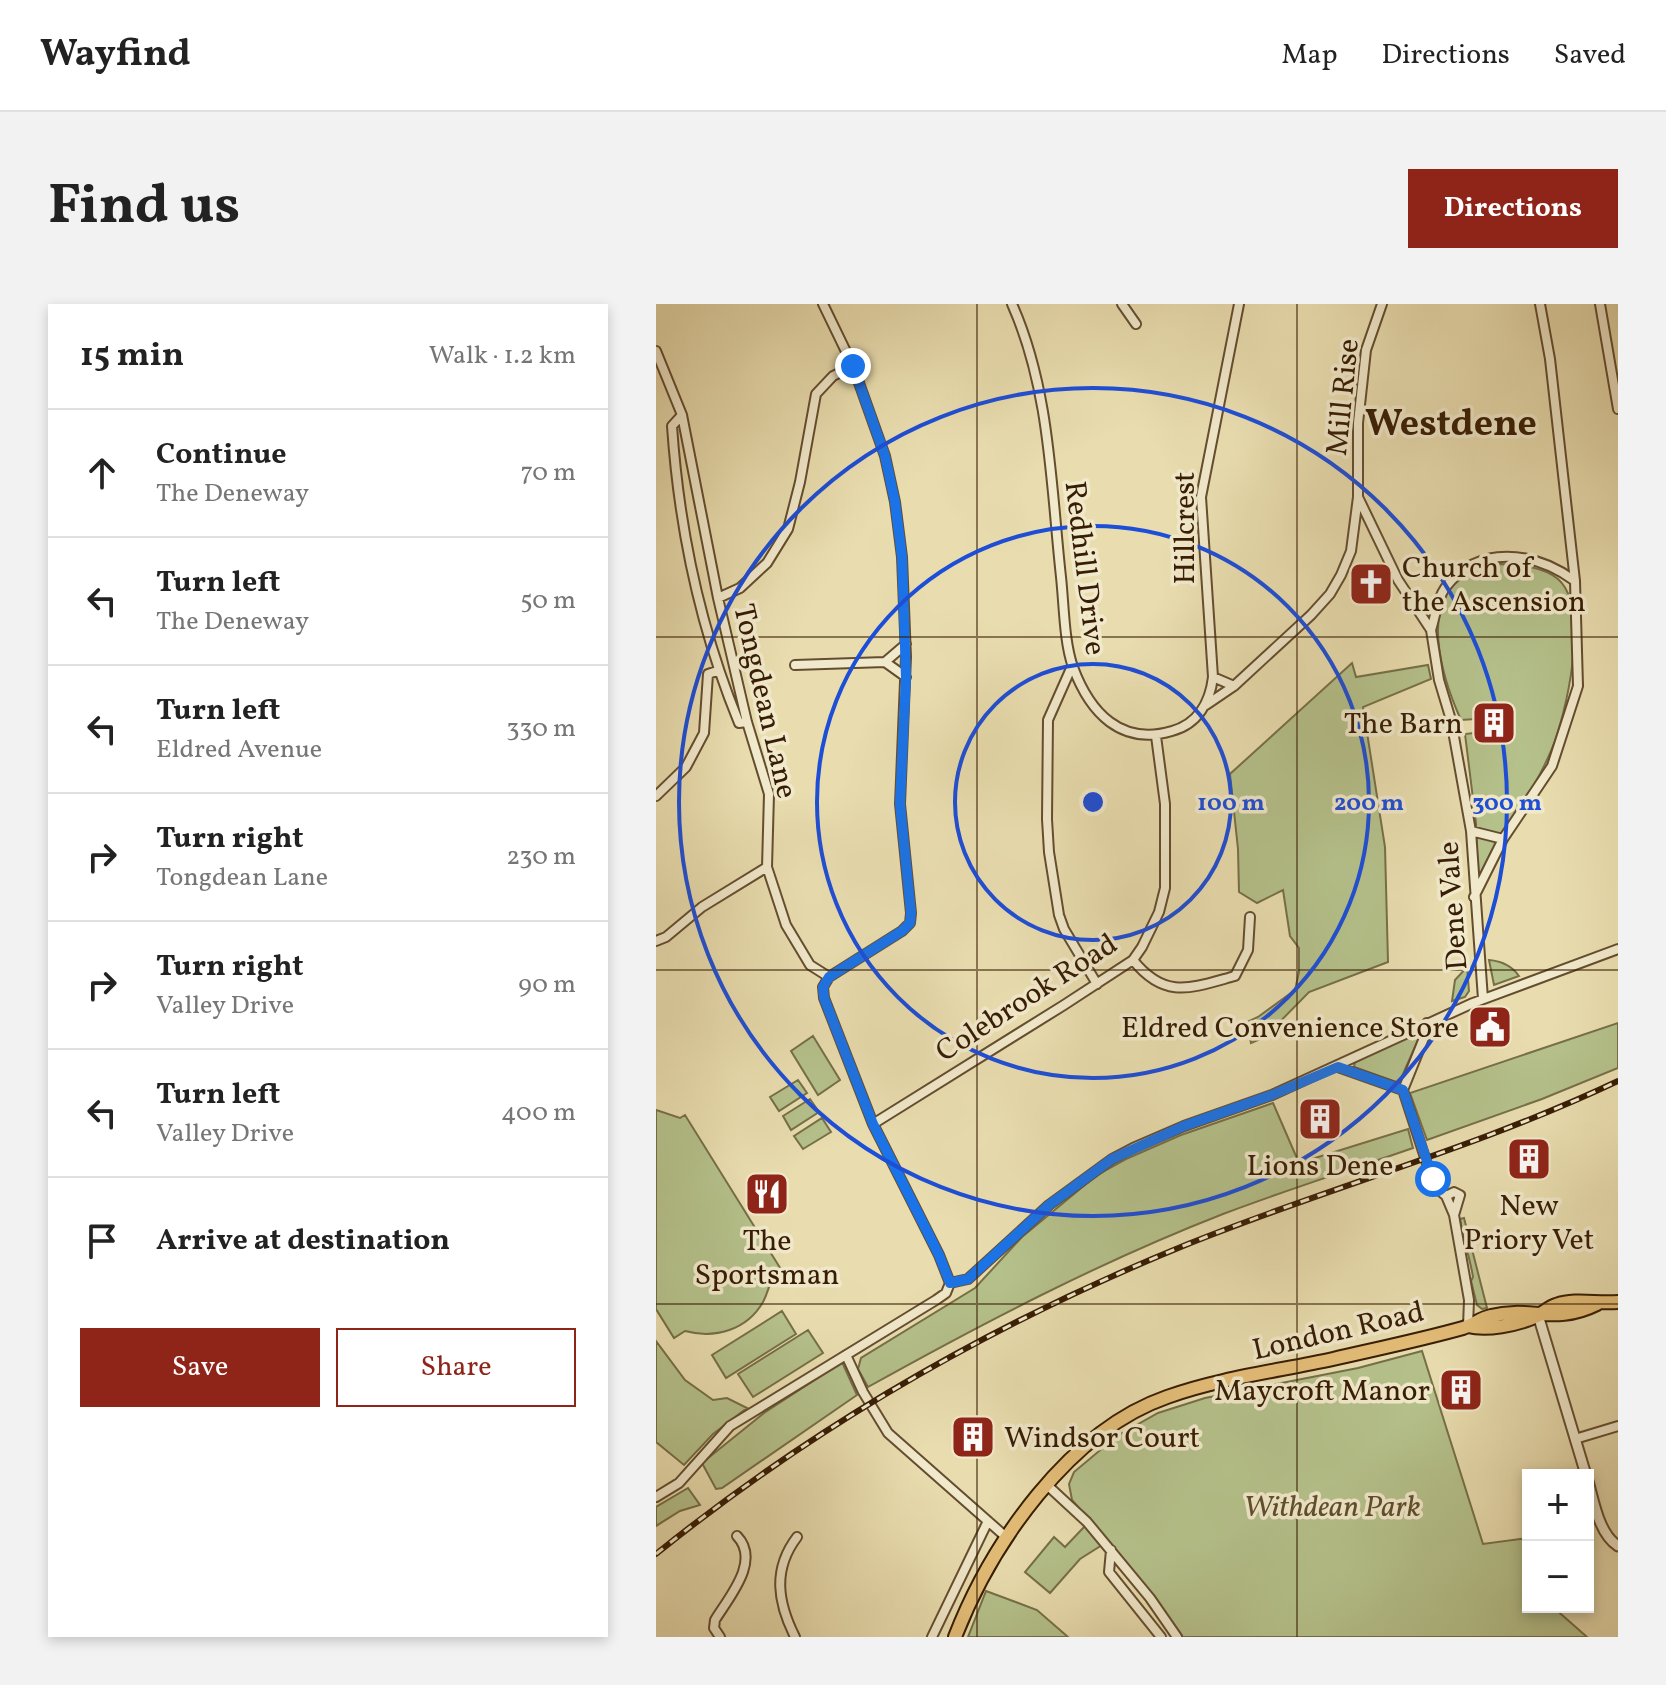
<!DOCTYPE html>
<meta charset="utf-8">
<style>
:root{--surface:#fff;--page:#f2f2f2;--text:#222;--muted:#767676;--line:#e0e0e0;--accent:#8f2418}
body{margin:0;font-family:Vollkorn,serif;background:var(--page);color:var(--text)}
.controls{position:absolute;right:24px;bottom:24px;display:grid;overflow:hidden;border-radius:0px;box-shadow:0 4px 12px #0003}
.controls button{width:72px;height:72px;display:grid;place-items:center;padding:0;border:0;border-bottom:2px solid var(--line);background:var(--surface);color:var(--text);font:40px sans-serif}
.stop{position:absolute;width:24px;height:24px;margin:-18px;border:6px solid #1a73e8;border-radius:50%;background:#fff}
.stop.end{background:#1a73e8;border-color:#fff;box-shadow:0 2px 8px #0008}
.list{margin:0;padding:0;list-style:none}
h2{display:flex;justify-content:space-between;align-items:center;height:104px;margin:0;padding:0 32px;font-size:34px}
h2 small{font-size:26px;font-weight:400;color:var(--muted)}
.list li{display:grid;grid-template-columns:52px 1fr auto;gap:24px;align-items:center;box-sizing:border-box;height:128px;padding:0 32px;border-top:2px solid var(--line)}
.list b{display:block;font-size:30px;white-space:nowrap}
.list p{margin:0;font-size:26px;white-space:nowrap;color:var(--muted)}
.list em{font-size:26px;font-style:normal;color:var(--muted)}
.actions{display:flex;gap:16px;padding:24px 32px}
.actions a{flex:1;padding:18px 0;border:2px solid var(--accent);border-radius:0px;text-align:center;font-size:28px;color:var(--accent)}
.actions .main{background:var(--accent);color:#fff}
.icon{flex:none;width:44px;height:44px;fill:none;stroke:currentColor;stroke-width:2;stroke-linecap:round;stroke-linejoin:round}
.map{position:relative;flex:none;width:962px;height:1333px;overflow:hidden;border-radius:0px}
header{display:flex;align-items:center;gap:48px;box-sizing:border-box;height:112px;padding:0 40px;background:var(--surface);border-bottom:2px solid var(--line)}
header strong{font-size:38px}
nav{display:flex;gap:44px;margin-inline-start:auto;font-size:28px}
.intro{display:flex;align-items:center;justify-content:space-between;box-sizing:border-box;height:192px;padding:0 48px}
h1{margin:0;font-size:56px}
.button{padding:20px 36px;border-radius:0px;background:var(--accent);color:#fff;font-size:28px;font-weight:700}
main{display:flex;gap:48px;padding:0 48px}
aside{flex:1;background:var(--surface);border-radius:0px;box-shadow:0 4px 12px #0003}
.map>svg:first-child{display:block}
.green{fill:#b5c18b;stroke:#766f48;stroke-width:2}
.lines{fill:none;stroke-linecap:round;stroke-linejoin:round}
.minor-casing{stroke:#644d2f;stroke-width:12}
.tertiary-casing{stroke:#644d2f;stroke-width:13}
.trunk-casing{stroke:#371d04;stroke-width:16}
.minor{stroke:#f1e9cb;stroke-width:8}
.tertiary{stroke:#f1e9cb;stroke-width:9}
.trunk{stroke:#e4be78;stroke-width:12}
.rail-casing{stroke:#371d04;stroke-width:6}
.rail{stroke:#f1e9cb;stroke-width:3;stroke-dasharray:9;stroke-linecap:butt}
.route{stroke:#1a73e8;stroke-width:10}
.grid{fill:none;stroke:#371d04;stroke-width:2;stroke-opacity:0.55}
.ring{fill:none;stroke:#1d4ed8;stroke-width:4}
.labels{text-anchor:middle;stroke-width:7;stroke-linejoin:round;paint-order:stroke}
.street-label{font-size:30px;fill:#371d04;stroke:#f1e9cb}
.poi-label{font-size:30px;fill:#371d04;stroke:#f1e9cb;text-anchor:end}
.park-label{font-size:30px;font-style:italic;fill:#5d4e2c;stroke:#f1e9cb}
.district-label{font-size:38px;font-weight:bold;fill:#371d04;stroke:#f1e9cb}
.centre{fill:#1d4ed8;stroke:#f1e9cb;stroke-width:4}
.ring-label{font-size:24px;text-anchor:middle;font-weight:bold;fill:#1d4ed8;stroke:#f1e9cb;stroke-width:7;stroke-linejoin:round;paint-order:stroke}
</style>
<header>
<strong>Wayfind</strong>
<nav><a>Map</a><a>Directions</a><a>Saved</a></nav>
</header>
<div class="intro"><h1>Find us</h1><a class="button">Directions</a></div>
<main>
<aside>
<h2>15 min<small>Walk · 1.2 km</small></h2>
<ul class="list">
<li><svg class="icon" aria-label="ahead" viewBox="0 0 24 24"><path d="M12 20V5M6 11l6-6 6 6"/></svg><div><b>Continue</b><p>The Deneway</p></div><em>70 m</em></li>
<li><svg class="icon" aria-label="left" viewBox="0 0 24 24"><path d="M17 20v-9H6M10 6l-5 5 5 5"/></svg><div><b>Turn left</b><p>The Deneway</p></div><em>50 m</em></li>
<li><svg class="icon" aria-label="left" viewBox="0 0 24 24"><path d="M17 20v-9H6M10 6l-5 5 5 5"/></svg><div><b>Turn left</b><p>Eldred Avenue</p></div><em>330 m</em></li>
<li><svg class="icon" aria-label="right" viewBox="0 0 24 24"><path d="M7 20v-9h11M14 6l5 5-5 5"/></svg><div><b>Turn right</b><p>Tongdean Lane</p></div><em>230 m</em></li>
<li><svg class="icon" aria-label="right" viewBox="0 0 24 24"><path d="M7 20v-9h11M14 6l5 5-5 5"/></svg><div><b>Turn right</b><p>Valley Drive</p></div><em>90 m</em></li>
<li><svg class="icon" aria-label="left" viewBox="0 0 24 24"><path d="M17 20v-9H6M10 6l-5 5 5 5"/></svg><div><b>Turn left</b><p>Valley Drive</p></div><em>400 m</em></li>
<li><svg class="icon" aria-label="arrive" viewBox="0 0 24 24"><path d="M6 21V4h12l-3 4 3 4H6"/></svg><div><b>Arrive at destination</b></div></li>
</ul>
<div class="actions"><a class="main">Save</a><a>Share</a></div>
</aside>
<div class="map">
<svg width="962" height="1333" viewBox="0 0 962 1333">
<rect width="100%" height="100%" fill="#e9ddaf"/>
<filter id="stains"><feTurbulence type="fractalNoise" baseFrequency=".0025" numOctaves="4"/><feColorMatrix values="0 0 0 0 .2 0 0 0 0 .09 0 0 0 0 .02 0 0 0 .5 -.17"/></filter>
<radialGradient id="worn" r=".72"><stop offset=".6" stop-color="#630" stop-opacity="0"/><stop offset="1" stop-color="#630" stop-opacity=".3"/></radialGradient>
<path class="green" d="M 844,260 C 862,260 888,263 902,275 C 935,304 910,412 895,447 C 876,492 844,531 822,575 L 820,519 L 809,430 L 850,425 L 850,413 L 805,416 C 786,374 761,295 813,266 C 822,261 834,261 844,260 Z
M 696,359 L 700,373 L 772,361 L 775,375 L 707,403 L 729,543 L 732,658 L 653,688 L 609,733 L 595,739 L 591,718 L 602,713 L 639,686 L 643,668 L 643,644 L 634,632 L 627,586 L 601,599 L 583,588 L 582,545 L 574,470 Z
M 833,656 C 845,657 856,662 863,672 L 838,681 Z
M 811,663 L 813,687 L 809,693 L 796,697 L 799,676 Z
M 962,719 L 962,764 L 886,795 L 771,836 L 754,789 Z
M 758,730 L 762,730 L 763,734 L 743,779 L 698,763 L 699,758 Z
M 157,732 L 184,776 L 162,791 L 135,747 Z
M 142,776 L 151,789 L 123,807 L 114,793 Z
M 154,795 L 163,808 L 135,826 L 127,812 Z
M 617,799 L 643,859 L 752,825 L 757,844 C 694,866 630,886 567,910 C 444,958 327,1019 212,1083 L 202,1065 L 205,1054 L 319,984 L 366,933 L 441,871 L 470,855 L 525,831 Z
M 0,806 L 24,814 L 29,811 L 126,967 C 111,977 115,983 107,998 C 91,1026 59,1035 29,1027 L 18,1034 L 0,1005 Z
M 166,814 L 175,828 L 147,845 L 138,832 Z
M 808,914 L 831,1004 L 826,1005 L 821,1001 L 815,977 L 817,973 C 814,953 807,936 804,915 Z
M 126,1007 L 140,1030 L 70,1074 L 56,1051 Z
M 152,1026 L 167,1049 L 97,1093 L 82,1070 Z
M 0,1037 L 29,1076 L 57,1096 L 71,1094 L 91,1104 L 57,1130 L 28,1161 L 0,1138 Z
M 766,1047 L 827,1240 L 872,1234 L 872,1303 L 897,1303 L 931,1333 L 527,1333 L 448,1233 L 416,1196 L 413,1180 L 418,1168 L 461,1132 L 502,1109 L 549,1094 L 702,1064 Z
M 186,1058 L 201,1091 L 66,1184 L 60,1185 L 46,1159 L 108,1109 Z
M 32,1184 L 44,1201 L 24,1207 L 0,1222 L 0,1203 Z
M 429,1222 L 446,1241 L 424,1255 L 394,1289 L 369,1268 L 398,1233 L 409,1243 Z
M 330,1287 L 381,1306 L 412,1333 L 312,1333 Z"/>
<g class="lines">
<g class="minor-casing">
<path id="minor" d="M 356,0 C 394,85 395,182 405,273 C 408,300 408,338 417,363 C 434,409 465,442 516,427 C 542,420 554,398 557,373 L 545,193 L 583,0
M 466,0 L 480,20
M 884,0 L 894,55 L 919,277
M 944,0 L 962,105
M 0,47 L 26,111 L 62,294 L 91,418 L 113,490 L 111,563 L 130,621 L 154,661 L 173,673
M 26,111 L 16,122 C 23,225 44,324 83,419 L 91,418
M 702,193 L 742,276 L 775,326 L 783,376 L 795,416 L 815,527 L 827,695
M 62,294 L 84,284 L 111,259 L 132,225 L 144,178 L 160,90 L 177,72 L 197,62
M 775,326 C 779,314 781,295 789,284 C 822,240 878,247 919,277 L 922,382 L 896,462 L 847,535 L 818,593
M 229,358 L 250,340
M 139,361 L 229,358 L 250,373
M 416,362 L 392,416 L 391,515 L 393,548 L 403,611 L 408,625 L 441,680
M 557,373 L 578,382
M 550,401 L 578,382 L 655,311 L 674,290 L 685,271 L 695,247 L 702,193 L 702,119 L 710,46 L 726,0
M 0,492 L 30,463 L 48,429 L 52,370 L 61,367
M 815,527 L 847,535
M 0,637 L 10,633 L 46,603 L 111,563
M 477,656 C 509,696 535,684 579,672 L 592,646 L 594,613
M 682,763 L 747,786 L 770,729 L 771,719
M 747,786 L 773,866 L 783,886 L 790,892 L 798,911 L 813,996 L 812,1022
M 217,820 L 408,701 L 477,656 L 486,643 L 503,608 L 509,584 L 509,500 L 500,432
M 790,892 L 798,888 L 804,891 L 798,911
M 294,979 L 312,975 L 393,901 L 456,855 L 477,844 L 528,822 L 616,791 L 817,699 L 962,645
M 190,1051 L 207,1088 L 232,1129 L 350,1233
M 919,1135 L 962,1122
M 391,1181 L 431,1218 L 494,1294 L 521,1333
M 0,1193 L 23,1179 L 74,1122 L 280,996 L 290,989 L 294,979 L 283,951 L 217,820 L 168,694 L 167,683 L 173,673 L 246,627 L 254,619 L 255,609 L 244,500 L 250,353 L 246,253 L 239,198 L 229,152 L 197,62 L 167,0
M 455,1246 L 453,1268 L 505,1333
M 64,1333 L 58,1324 L 59,1316 C 73,1293 105,1257 81,1232
M 139,1333 C 122,1299 116,1266 141,1233
M 276,1333 L 332,1217"/>
</g>
<g class="tertiary-casing">
<path id="tertiary" d="M 882,1011 L 930,1171
M 932,1177 C 938,1198 943,1230 962,1242"/>
</g>
<g class="trunk-casing">
<path id="trunk" d="M 812,1022 C 831,1027 860,1021 879,1013 C 886,1010 893,1003 900,1001 C 920,994 941,1000 962,998
M 299,1333 C 335,1240 413,1127 511,1093 C 564,1074 622,1067 677,1055 C 720,1045 764,1036 807,1024 C 817,1021 825,1014 835,1012 C 875,1002 899,1021 941,1000"/>
</g>
<use href="#minor" class="minor"/>
<use href="#tertiary" class="tertiary"/>
<use href="#trunk" class="trunk"/>
<g class="rail-casing">
<path id="rail" d="M 0,1250 C 160,1121 342,1017 532,940 C 674,883 823,843 962,777"/>
</g>
<use href="#rail" class="rail"/>
</g>
<g class="lines">
<path class="route" d="M 197,62 L 229,152 L 239,198 L 246,253 L 250,373 L 244,500 L 255,609 L 254,619 L 246,627 L 173,673 L 167,683 L 168,694 L 217,820 L 283,951 L 294,979 L 312,975 L 393,901 L 456,855 L 528,822 L 616,791 L 682,763 L 747,786 L 777,875"/>
</g>
<path class="grid" d="M 321,0 L 321,1333M 641,0 L 641,1333M 0,333 L 962,333M 0,666 L 962,666M 0,1000 L 962,1000"/>
<g class="ring">
<circle cx="437" cy="498" r="138"/>
<circle cx="437" cy="498" r="276"/>
<circle cx="437" cy="498" r="414"/>
</g>
<defs>
<g id="church-square" transform="scale(2.3)"><rect x="-9" y="-9" width="18" height="18" rx="4" fill="#8f2418" stroke="#f1e9cb"/><path d="M-1.2-6h2.4v3.5h3.3v2.4h-3.3V6h-2.4V-.1h-3.3v-2.4h3.3Z" fill="#fff"/></g>
<g id="building-square" transform="scale(2.3)"><rect x="-9" y="-9" width="18" height="18" rx="4" fill="#8f2418" stroke="#f1e9cb"/><path d="M-4-6H4V6H1V3H-1V6H-4ZM-2.5-4.3h1.7v1.8h-1.7ZM.8-4.3h1.7v1.8H.8ZM-2.5-1h1.7V.8h-1.7ZM.8-1h1.7V.8H.8Z" fill="#fff"/></g>
<g id="civic-square" transform="scale(2.3)"><rect x="-9" y="-9" width="18" height="18" rx="4" fill="#8f2418" stroke="#f1e9cb"/><path d="M-.6-6.5H3V-4.5H.6V-3L4-1V1h2V6H-6V1h2V-1L-.6-3ZM-1.2 2.5V6h2.4V2.5Z" fill="#fff"/></g>
<g id="restaurant-square" transform="scale(2.3)"><rect x="-9" y="-9" width="18" height="18" rx="4" fill="#8f2418" stroke="#f1e9cb"/><path d="M-5-6h1v4h1v-4h1v4h1v-4h1v5L-1.5 .5V6h-2V.5L-5-1ZM5-6V6H3V1.5H1.5Q1.5-4 5-6Z" fill="#fff"/></g>
</defs>
<g fill-rule="evenodd">
<use href="#church-square" x="715" y="280"/>
<use href="#building-square" x="838" y="419"/>
<use href="#civic-square" x="834" y="723"/>
<use href="#building-square" x="664" y="815"/>
<use href="#building-square" x="873" y="855"/>
<use href="#restaurant-square" x="111" y="890"/>
<use href="#building-square" x="805" y="1086"/>
<use href="#building-square" x="317" y="1133"/>
</g>
<g class="labels">
<g class="street-label">
<text transform="translate(686 93) rotate(-84)" y="10">Mill Rise</text>
<text transform="translate(528 224) rotate(-90)" y="10">Hillcrest</text>
<text transform="translate(430 264) rotate(83)" y="10">Redhill Drive</text>
<text transform="translate(110 397) rotate(77)" y="10">Tongdean Lane</text>
<text transform="translate(796 602) rotate(-94)" y="10">Dene Vale</text>
<text transform="translate(370 693) rotate(-33)" y="10">Colebrook Road</text>
<text transform="translate(682 1026) rotate(-13)" y="10">London Road</text>
</g>
<g class="poi-label">
<text x="746" y="273" text-anchor="start">Church of<tspan x="746" dy="34">the Ascension</tspan></text>
<text x="807" y="429">The Barn</text>
<text x="803" y="733">Eldred Convenience Store</text>
<text x="664" y="871" text-anchor="middle">Lions Dene</text>
<text x="873" y="911" text-anchor="middle">New<tspan x="873" dy="34">Priory Vet</tspan></text>
<text x="111" y="946" text-anchor="middle">The<tspan x="111" dy="34">Sportsman</tspan></text>
<text x="774" y="1096">Maycroft Manor</text>
<text x="348" y="1143" text-anchor="start">Windsor Court</text>
</g>
<g class="park-label">
<text x="676" y="1212">Withdean Park</text>
</g>
<g class="district-label">
<text x="795" y="131">Westdene</text>
</g>
</g>
<circle cx="437" cy="498" r="12" class="centre"/>
<g class="ring-label">
<text x="575" y="506">100 m</text>
<text x="713" y="506">200 m</text>
<text x="851" y="506">300 m</text>
</g>
<rect width="100%" height="100%" filter="url(#stains)"/>
<rect width="100%" height="100%" fill="url(#worn)"/>
</svg>
<div class="controls">
<button>+</button>
<button>−</button>
</div>
<div class="stop" style="left:777px;top:875px"></div>
<div class="stop end" style="left:197px;top:62px"></div>
</div>
</main>
